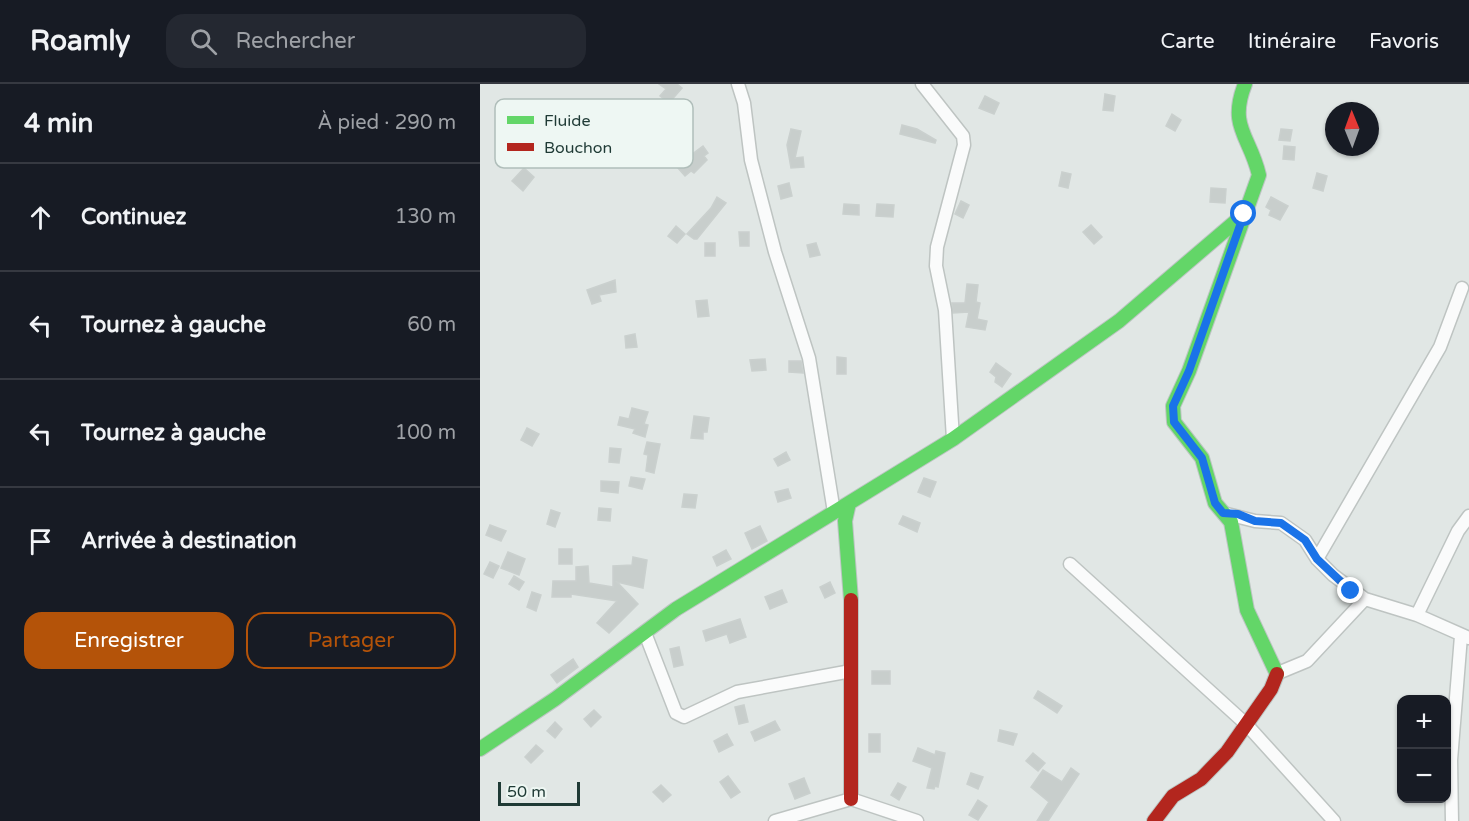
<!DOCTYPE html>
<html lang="fr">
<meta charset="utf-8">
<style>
:root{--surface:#171b24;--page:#242831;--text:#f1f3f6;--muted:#9ea1a6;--line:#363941;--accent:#b45309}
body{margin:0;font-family:"Varela Round",sans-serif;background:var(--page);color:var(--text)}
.controls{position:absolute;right:18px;bottom:18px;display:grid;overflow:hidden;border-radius:12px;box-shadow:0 2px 4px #0004}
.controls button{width:54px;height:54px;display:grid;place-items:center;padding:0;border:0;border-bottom:2px solid var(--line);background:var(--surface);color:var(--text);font:30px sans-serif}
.compass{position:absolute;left:845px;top:18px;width:54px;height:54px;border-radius:50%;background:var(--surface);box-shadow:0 2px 4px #0004;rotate:359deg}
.scale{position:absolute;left:18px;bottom:15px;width:82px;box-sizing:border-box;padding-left:6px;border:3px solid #1f3a35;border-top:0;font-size:16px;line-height:21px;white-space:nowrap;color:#1f3a35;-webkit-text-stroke:4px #eef7f3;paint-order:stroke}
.stop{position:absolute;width:18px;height:18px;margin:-14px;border:4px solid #1a73e8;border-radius:50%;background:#fff}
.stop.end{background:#1a73e8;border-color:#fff;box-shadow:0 2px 6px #0008}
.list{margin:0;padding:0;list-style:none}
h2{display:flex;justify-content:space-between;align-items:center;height:78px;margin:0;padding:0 24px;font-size:26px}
h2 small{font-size:20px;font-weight:400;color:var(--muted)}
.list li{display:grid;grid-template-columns:39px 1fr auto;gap:18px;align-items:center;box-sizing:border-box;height:108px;padding:0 24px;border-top:2px solid var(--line)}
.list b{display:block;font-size:22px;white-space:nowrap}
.list em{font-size:20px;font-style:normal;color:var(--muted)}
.actions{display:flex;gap:12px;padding:18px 24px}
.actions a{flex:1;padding:14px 0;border:2px solid var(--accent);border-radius:18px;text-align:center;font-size:21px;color:var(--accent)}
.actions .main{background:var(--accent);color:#fff}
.icon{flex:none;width:33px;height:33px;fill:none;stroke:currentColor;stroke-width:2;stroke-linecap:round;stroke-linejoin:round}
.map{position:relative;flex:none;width:989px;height:737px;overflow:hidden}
header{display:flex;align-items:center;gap:36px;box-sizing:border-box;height:84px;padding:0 30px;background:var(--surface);border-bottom:2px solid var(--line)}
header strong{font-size:28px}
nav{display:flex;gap:33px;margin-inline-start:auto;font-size:21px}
.search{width:420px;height:54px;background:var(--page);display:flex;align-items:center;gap:15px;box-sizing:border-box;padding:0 21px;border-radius:18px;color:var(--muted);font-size:22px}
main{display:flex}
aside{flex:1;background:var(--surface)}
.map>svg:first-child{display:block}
.building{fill:#c8cecc;stroke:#cad0ce;stroke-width:1.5}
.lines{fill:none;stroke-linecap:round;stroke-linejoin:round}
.street-casing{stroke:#bec4c2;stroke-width:15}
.fast-casing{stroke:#bcc5c2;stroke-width:16}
.jam-casing{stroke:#bcc5c2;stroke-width:16}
.street{stroke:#fafbfb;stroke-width:12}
.fast{stroke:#63d668;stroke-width:14}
.jam{stroke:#b3261e;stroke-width:14}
.route{stroke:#1a73e8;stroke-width:8}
.key{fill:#eef7f3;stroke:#b0beba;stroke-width:1.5}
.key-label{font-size:16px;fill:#1f3a35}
</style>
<header>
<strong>Roamly</strong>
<div class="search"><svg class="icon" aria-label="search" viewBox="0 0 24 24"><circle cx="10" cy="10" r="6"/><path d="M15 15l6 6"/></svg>Rechercher</div>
<nav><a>Carte</a><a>Itinéraire</a><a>Favoris</a></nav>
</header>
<main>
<aside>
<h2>4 min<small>À pied · 290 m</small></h2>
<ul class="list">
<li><svg class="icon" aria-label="ahead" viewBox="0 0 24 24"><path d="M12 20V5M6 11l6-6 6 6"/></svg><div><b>Continuez</b></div><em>130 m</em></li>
<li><svg class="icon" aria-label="left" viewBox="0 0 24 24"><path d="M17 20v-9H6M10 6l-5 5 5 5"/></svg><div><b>Tournez à gauche</b></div><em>60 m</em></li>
<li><svg class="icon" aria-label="left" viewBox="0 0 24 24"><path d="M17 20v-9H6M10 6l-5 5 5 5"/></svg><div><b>Tournez à gauche</b></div><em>100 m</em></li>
<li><svg class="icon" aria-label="arrive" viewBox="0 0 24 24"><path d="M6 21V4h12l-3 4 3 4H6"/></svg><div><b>Arrivée à destination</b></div></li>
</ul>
<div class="actions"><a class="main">Enregistrer</a><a>Partager</a></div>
</aside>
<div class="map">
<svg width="989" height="737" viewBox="0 0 989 737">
<rect width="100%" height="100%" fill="#e1e7e5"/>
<path class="building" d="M 179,0 L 197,0 L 202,4 L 189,19 L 180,12 L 186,5 Z
M 625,10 L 635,12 L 633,27 L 623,26 Z
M 505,12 L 519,19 L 514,30 L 499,24 Z
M 178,30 L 201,54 L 204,51 L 209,56 L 204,76 L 223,62 L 228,69 L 224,72 L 227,76 L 214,89 L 211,87 L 205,92 L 190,75 L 184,79 L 173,68 L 187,55 L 183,50 L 185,48 L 173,37 Z
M 692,30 L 701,36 L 695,47 L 686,42 Z
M 422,41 L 437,45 L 456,56 L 455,59 L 420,50 Z
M 311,45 L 321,47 L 315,74 L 323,73 L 324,83 L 311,84 L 307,61 Z
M 801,45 L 812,46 L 810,57 L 799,56 Z
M 804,62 L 815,63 L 814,76 L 803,75 Z
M 44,84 L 54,93 L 43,107 L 32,97 Z
M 582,88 L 591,90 L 588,104 L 579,102 Z
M 837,89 L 847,92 L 843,107 L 833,104 Z
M 309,99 L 312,112 L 301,115 L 298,102 Z
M 731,104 L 746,105 L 745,119 L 730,118 Z
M 237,113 L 246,119 L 217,155 L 214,155 L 207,150 L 231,124 Z
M 791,113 L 808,122 L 800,136 L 789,131 L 791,126 L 786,123 Z
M 481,117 L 489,121 L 483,134 L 475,130 Z
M 364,120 L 379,121 L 379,131 L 363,130 Z
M 397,120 L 414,121 L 413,133 L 396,132 Z
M 611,141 L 622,153 L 614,160 L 603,148 Z
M 196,142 L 205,150 L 197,159 L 188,152 Z
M 259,148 L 269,148 L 269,162 L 260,162 Z
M 225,159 L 235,159 L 235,172 L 225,172 Z
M 336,159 L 340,171 L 330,173 L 327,161 Z
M 135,196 L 136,208 L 119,211 L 121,217 L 112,220 L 107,206 Z
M 487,200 L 498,201 L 496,218 L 500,219 L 497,235 L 507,237 L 505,246 L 486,243 L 489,228 L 473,229 L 472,219 L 485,219 Z
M 227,216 L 229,232 L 218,233 L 216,217 Z
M 155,250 L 157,263 L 146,264 L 145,252 Z
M 357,273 L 366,274 L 366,290 L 357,290 Z
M 285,275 L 286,286 L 272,287 L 270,276 Z
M 309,277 L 321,277 L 323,289 L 309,288 Z
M 516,279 L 531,290 L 522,303 L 515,298 L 516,293 L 510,288 Z
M 152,324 L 168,328 L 164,340 L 168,341 L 165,353 L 153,349 L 155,345 L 138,341 L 140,333 L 149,335 Z
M 214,332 L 229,334 L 227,348 L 223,348 L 223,355 L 211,354 Z
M 47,344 L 59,350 L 52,362 L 41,356 Z
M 167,358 L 180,360 L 174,389 L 166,387 L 168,371 L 164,370 Z
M 130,364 L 141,365 L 139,379 L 129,378 Z
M 306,368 L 310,376 L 298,382 L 294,375 Z
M 151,393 L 165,395 L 162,405 L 149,402 Z
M 444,394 L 456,398 L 450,413 L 438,408 Z
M 121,397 L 139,398 L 138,409 L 121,407 Z
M 308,405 L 311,414 L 298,418 L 295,408 Z
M 204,410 L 217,411 L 215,424 L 202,423 Z
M 119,424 L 131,425 L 130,437 L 118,436 Z
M 71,426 L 80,429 L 75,443 L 67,440 Z
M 423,432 L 440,439 L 437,448 L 419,440 Z
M 10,441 L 26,447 L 21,457 L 6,451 Z
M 280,442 L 287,457 L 272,465 L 265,449 Z
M 79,465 L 92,465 L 92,480 L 79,480 Z
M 246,466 L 251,475 L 237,482 L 233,473 Z
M 28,468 L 45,475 L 39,491 L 21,484 Z
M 153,473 L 167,476 L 163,504 L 137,498 L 158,520 L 129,549 L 117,539 L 137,517 L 91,510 L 91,513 L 72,513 L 73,497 L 96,497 L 96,483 L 108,482 L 109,499 L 133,503 L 133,482 L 152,481 Z
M 10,478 L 19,482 L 13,494 L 4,490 Z
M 34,492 L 44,498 L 39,506 L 29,500 Z
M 350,498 L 355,509 L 345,514 L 340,503 Z
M 302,506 L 307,518 L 290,525 L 285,513 Z
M 52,508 L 61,511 L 56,527 L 47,523 Z
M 260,535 L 266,553 L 250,559 L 247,550 L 226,557 L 223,547 Z
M 199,563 L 203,581 L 194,583 L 190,565 Z
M 93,575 L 98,583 L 77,599 L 71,591 Z
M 392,587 L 410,587 L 410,600 L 392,600 Z
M 558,607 L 582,622 L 577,629 L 554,614 Z
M 264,621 L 268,638 L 259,640 L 255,623 Z
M 114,626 L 121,633 L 111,643 L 104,635 Z
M 295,637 L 300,646 L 275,657 L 271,648 Z
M 75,638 L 82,645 L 75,654 L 67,647 Z
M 520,646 L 537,650 L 533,661 L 518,657 Z
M 247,650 L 253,661 L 239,668 L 234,657 Z
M 389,650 L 400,650 L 400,668 L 389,668 Z
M 56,661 L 63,667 L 51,679 L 45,673 Z
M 438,664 L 455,671 L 456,667 L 465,669 L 458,703 L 455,702 L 454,705 L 447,704 L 452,684 L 433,677 Z
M 553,669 L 565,679 L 558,687 L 546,677 Z
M 591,684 L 599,690 L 568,737 L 557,737 L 569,718 L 551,703 L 563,686 L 582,698 Z
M 491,689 L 503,693 L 498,705 L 487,700 Z
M 248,692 L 260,708 L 251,714 L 240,698 Z
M 324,694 L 330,709 L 315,715 L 309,700 Z
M 418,699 L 426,703 L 419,716 L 411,711 Z
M 181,701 L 191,711 L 183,718 L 173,708 Z
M 498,716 L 507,722 L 498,736 L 489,731 Z"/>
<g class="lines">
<g class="street-casing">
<path id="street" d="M 258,0 L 264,19 L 271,76 L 295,168 L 329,274 L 354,428
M 442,0 L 483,52 L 484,61 L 457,163 L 456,182 L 465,226 L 473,355
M 743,429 L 775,437 L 801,439 L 825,456 L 837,475 L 853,491 L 885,515
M 837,475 L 960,263 L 982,204
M 590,480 L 767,641 L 854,737
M 937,531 L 978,447 L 989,432
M 165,549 L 196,629 L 204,633 L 257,608 L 371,587
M 798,589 L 827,577 L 885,515 L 937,531 L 989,554
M 295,737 L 371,715 L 437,737
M 972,737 L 971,676 L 981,552"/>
</g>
<g class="fast-casing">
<path id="fast" d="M 765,0 C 748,43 770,52 779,91 L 709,287 L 693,322 L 694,338 L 722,374 L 735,419 L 751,438 L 767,526 L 797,590
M 371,516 L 365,437 L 369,419 L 473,355 L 639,237 L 763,131
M 0,665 L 75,615 L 196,525 L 369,419"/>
</g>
<g class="jam-casing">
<path id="jam" d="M 371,516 L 371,715
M 674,737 L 693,712 L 721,695 L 747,668 L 791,605 L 797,590"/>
</g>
<use href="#street" class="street"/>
<use href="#fast" class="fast"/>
<use href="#jam" class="jam"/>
</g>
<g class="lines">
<path class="route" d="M 764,130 L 709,287 L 693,322 L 694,338 L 722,374 L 735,419 L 743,429 L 758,430 L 775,437 L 801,439 L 825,456 L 837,475 L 871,507"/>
</g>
<rect x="15" y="15" width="198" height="69" rx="9" class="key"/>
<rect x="27" y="32" width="27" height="8" fill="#63d668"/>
<rect x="27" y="59" width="27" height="8" fill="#b3261e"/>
<g class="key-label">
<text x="64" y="42">Fluide</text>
<text x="64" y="69">Bouchon</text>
</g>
</svg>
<div class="controls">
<button>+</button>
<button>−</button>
</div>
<svg class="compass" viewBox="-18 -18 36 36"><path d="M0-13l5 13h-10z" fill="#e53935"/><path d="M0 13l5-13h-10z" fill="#9ea1a6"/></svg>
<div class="scale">50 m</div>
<div class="stop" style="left:764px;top:130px"></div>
<div class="stop end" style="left:871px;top:507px"></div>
</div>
</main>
